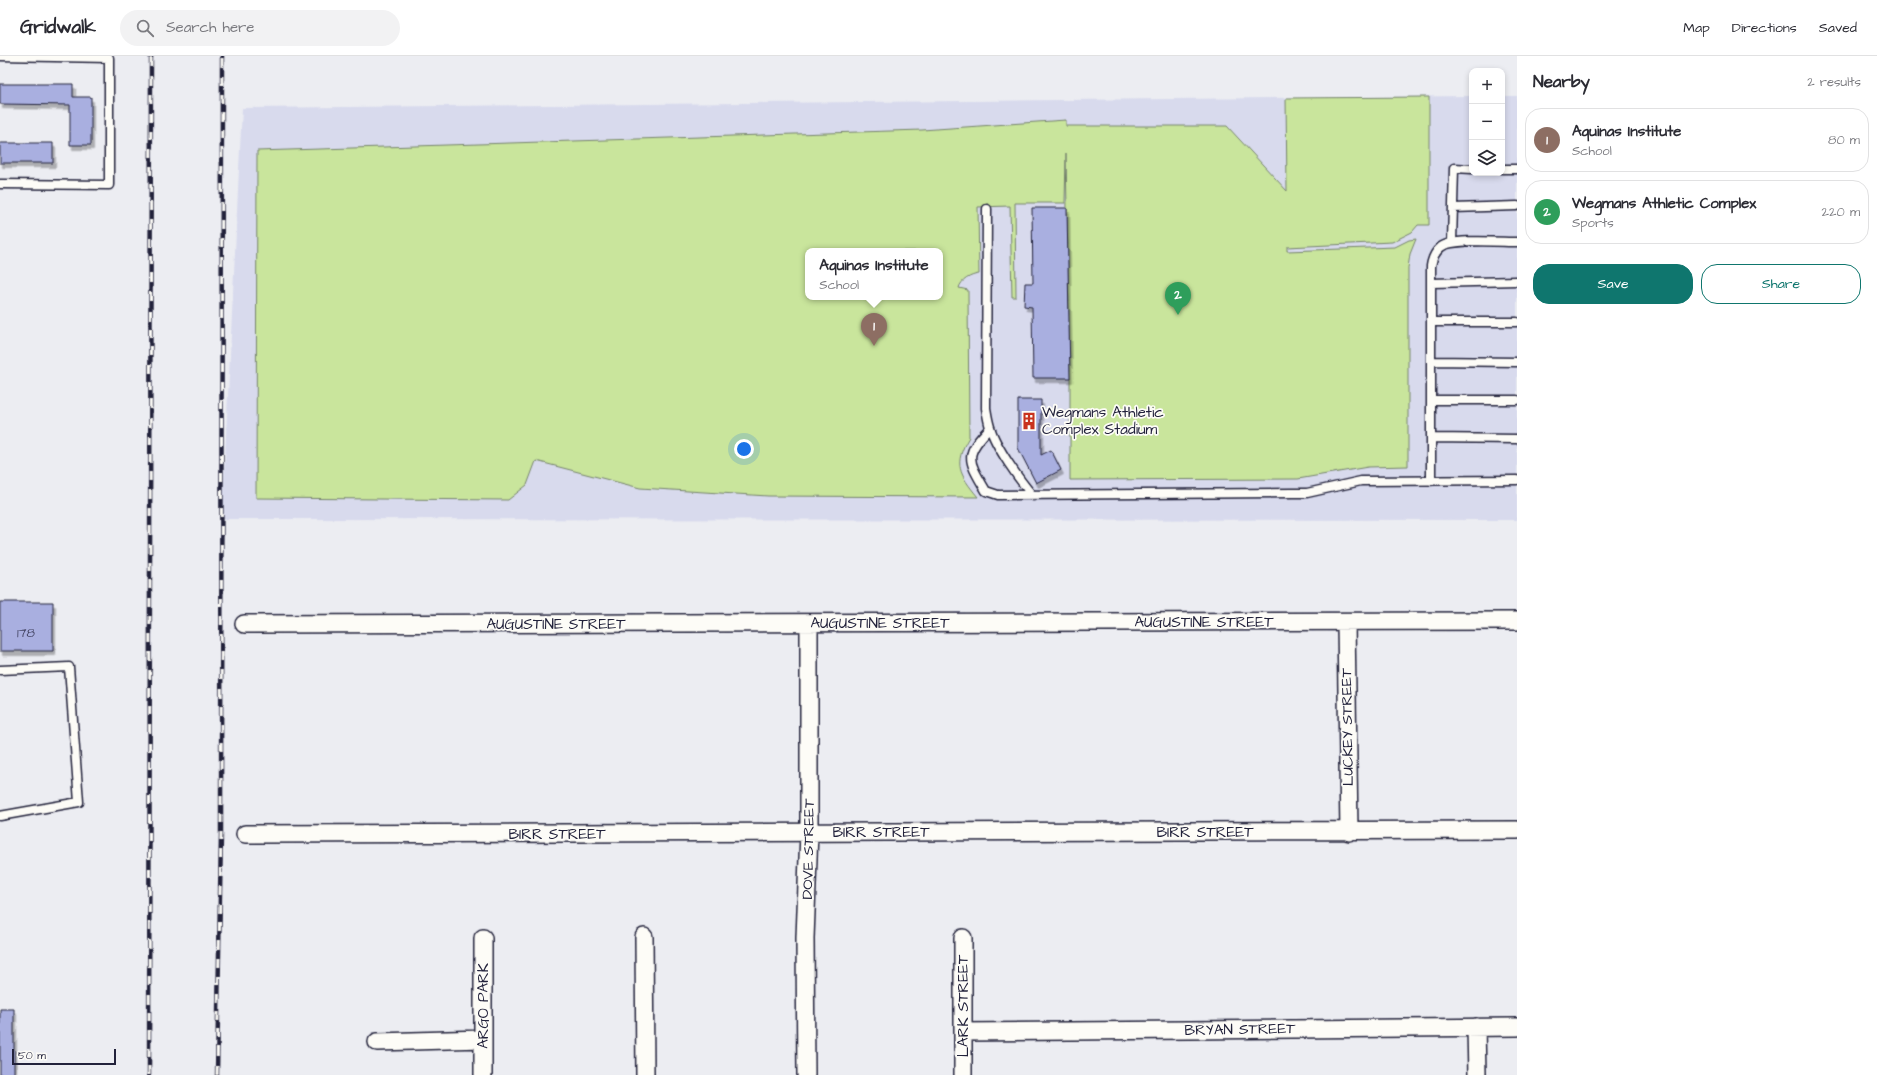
<!DOCTYPE html>
<meta charset="utf-8">
<style>
:root{--surface:#fff;--page:#f2f2f3;--text:#2b2b33;--muted:#7c7c81;--line:#e1e1e2;--accent:#0f766e}
body{margin:0;font-family:"Architects Daughter",sans-serif;background:var(--page);color:var(--text)}
.controls{position:absolute;right:12px;top:12px;display:grid;overflow:hidden;border-radius:8px;box-shadow:0 2px 6px #0003}
.controls button{width:36px;height:36px;display:grid;place-items:center;padding:0;border:0;border-bottom:1px solid var(--line);background:var(--surface);color:var(--text);font:20px sans-serif}
.scale{position:absolute;left:12px;bottom:10px;width:104px;box-sizing:border-box;padding-left:4px;border:2px solid #22223b;border-top:0;font-size:11px;line-height:14px;white-space:nowrap;color:#22223b;-webkit-text-stroke:3px #fdfcf7;paint-order:stroke}
.you{position:absolute;left:744px;top:393px;width:14px;height:14px;margin:-10px;border:3px solid #fff;border-radius:50%;background:#1a73e8;box-shadow:0 0 0 6px #1a73e833}
.badge{display:grid;place-items:center;width:26px;height:26px;border-radius:50%;background:var(--accent);color:#fff;font-size:13px;font-weight:700}
.pin{position:absolute;translate:-50% -33px;filter:drop-shadow(0 1px 2px #0008)}
.pin::after{content:'';position:absolute;top:21px;width:14px;height:12px;background:inherit;clip-path:polygon(0 0,100% 0,50% 100%)}
.popup{position:absolute;left:805px;top:192px;width:138px;height:52px;box-sizing:border-box;display:grid;place-content:center;border-radius:8px;background:var(--surface);filter:drop-shadow(0 1px 3px #0005);font-size:13px;white-space:nowrap;color:var(--muted)}
.popup b{font-size:15px;color:var(--text)}
.popup::after{content:'';position:absolute;left:50%;top:100%;margin-left:-8px;border:8px solid transparent;border-top-color:var(--surface)}
.list{margin:0;padding:0;list-style:none}
h2{display:flex;justify-content:space-between;align-items:center;height:52px;margin:0;padding:0 16px;font-size:17px}
h2 small{font-size:13px;font-weight:400;color:var(--muted)}
.list li{display:grid;grid-template-columns:26px 1fr auto;gap:12px;align-items:center;box-sizing:border-box;height:64px;margin:0 8px 8px;padding:0 8px;border:1px solid var(--line);border-radius:16px}
.list b{display:block;font-size:15px;white-space:nowrap}
.list p{margin:0;font-size:13px;white-space:nowrap;color:var(--muted)}
.list em{font-size:13px;font-style:normal;color:var(--muted)}
.actions{display:flex;gap:8px;padding:12px 16px}
.actions a{flex:1;padding:9px 0;border:1px solid var(--accent);border-radius:16px;text-align:center;font-size:14px;color:var(--accent)}
.actions .main{background:var(--accent);color:#fff}
.icon{flex:none;width:22px;height:22px;fill:none;stroke:currentColor;stroke-width:2;stroke-linecap:round;stroke-linejoin:round}
.map{position:relative;flex:none;width:1517px;height:1019px;overflow:hidden}
header{display:flex;align-items:center;gap:24px;box-sizing:border-box;height:56px;padding:0 20px;background:var(--surface);border-bottom:1px solid var(--line)}
header strong{font-size:19px}
nav{display:flex;gap:22px;margin-inline-start:auto;font-size:14px}
.search{width:280px;height:36px;background:var(--page);display:flex;align-items:center;gap:10px;box-sizing:border-box;padding:0 14px;border-radius:22px;color:var(--muted);font-size:15px}
main{display:flex}
aside{flex:1;background:var(--surface)}
.map>svg:first-child{display:block}
.built{fill:#d8daed;fill-rule:evenodd}
.green{fill:#c9e59c;stroke:#76846c;fill-rule:evenodd}
.building{fill:#a9afe0;stroke:#22223b;filter:url(#shadow)}
.lines{fill:none;stroke-linecap:round;stroke-linejoin:round}
.lane-casing{stroke:#22223b;stroke-width:11}
.street-casing{stroke:#22223b;stroke-width:20}
.lane{stroke:#fdfcf7;stroke-width:8}
.street{stroke:#fdfcf7;stroke-width:17}
.rail-casing{stroke:#22223b;stroke-width:4.5}
.rail{stroke:#fdfcf7;stroke-width:3;stroke-dasharray:9;stroke-linecap:butt}
.labels{text-anchor:middle;stroke-width:3.5;stroke-linejoin:round;paint-order:stroke}
.number-label{font-size:13px;fill:#444564}
.poi-label{font-size:15px;fill:#22223b;stroke:#fdfcf7;text-anchor:start}
.street-label{font-size:15px;fill:#22223b;stroke:#fdfcf7}
</style>
<header>
<strong>Gridwalk</strong>
<div class="search"><svg class="icon" aria-label="search" viewBox="0 0 24 24"><circle cx="10" cy="10" r="6"/><path d="M15 15l6 6"/></svg>Search here</div>
<nav><a>Map</a><a>Directions</a><a>Saved</a></nav>
</header>
<main>
<div class="map">
<svg width="1517" height="1019" viewBox="0 0 1517 1019">
<defs>
<filter id="shadow"><feDropShadow dx="2.5" dy="4.5" stdDeviation="0" flood-color="#0004"/></filter>
</defs>
<rect width="100%" height="100%" fill="#ecedf2"/>
<filter id="ink" filterUnits="userSpaceOnUse"><feTurbulence type="fractalNoise" baseFrequency=".025" numOctaves="2"/><feDisplacementMap in="SourceGraphic" scale="8" xChannelSelector="R" yChannelSelector="G"/><feConvolveMatrix kernelMatrix="1 2 1 2 8 2 1 2 1" color-interpolation-filters="sRGB"/></filter>
<g filter="url(#ink)">
<path class="built" d="M 1472,40 L 1472,117 L 1502,117 L 1502,40 L 1517,40 L 1517,464 L 222,463 L 242,52 ZM 808,195 L 940,195 L 940,241 L 808,241 Z"/>
<path class="green" d="M 1429,41 L 1429,169 L 1418,169 L 1412,176 L 1392,186 L 1287,191 L 1287,195 L 1395,191 L 1409,184 L 1416,183 L 1410,198 L 1408,212 L 1408,410 L 1368,411 L 1298,423 L 1070,424 L 1070,322 L 1066,97 L 1065,147 L 1015,147 L 1016,241 L 1012,241 L 1010,150 L 978,151 L 979,218 C 971,219 961,224 959,232 L 968,234 L 969,381 C 953,408 959,418 978,441 L 768,440 L 640,432 L 536,405 L 527,429 L 508,444 L 256,442 L 257,95 L 922,74 L 1066,64 L 1066,70 L 1227,70 L 1287,135 L 1286,42 ZM 808,195 L 940,195 L 940,241 L 808,241 Z"/>
<path class="building" d="M 0,28 L 73,28 L 73,41 L 91,41 L 91,89 L 70,89 L 70,49 L 0,48 Z
M 0,87 L 53,87 L 53,107 L 0,107 Z
M 1032,152 L 1067,152 L 1070,322 L 1033,322 L 1032,251 L 1024,250 L 1025,227 L 1033,227 Z
M 1018,344 L 1041,344 L 1041,399 L 1051,394 L 1061,414 L 1036,427 L 1018,392 Z
M 0,546 L 53,546 L 53,595 L 0,595 Z
M 0,953 L 14,953 L 14,1019 L 0,1019 Z"/>
<g class="lines">
<g class="lane-casing">
<path id="lane" d="M 1502,113 L 1517,113
M 0,128 L 109,129 L 109,2 L 0,0
M 1453,152 L 1517,150
M 987,153 L 986,352 C 987,358 988,365 990,371 C 995,390 1020,425 1033,440
M 1452,186 L 1454,112 L 1472,113
M 1431,227 L 1517,225
M 1431,266 L 1517,266
M 1431,305 L 1517,306
M 1431,344 L 1517,344
M 990,372 C 963,399 968,404 986,435 L 998,439 L 1293,437 L 1307,437 L 1361,425 L 1517,424
M 1431,382 L 1517,383
M 1431,425 L 1431,210 C 1432,203 1435,196 1441,191 C 1453,182 1500,186 1517,186
M 0,614 L 69,611 L 79,746 L 0,760"/>
</g>
<g class="street-casing">
<path id="street" d="M 1346,566 L 1349,776
M 244,568 L 1517,565
M 245,778 L 1517,774
M 644,881 L 645,1019
M 483,882 L 483,1019
M 963,882 L 963,1019
M 1476,971 L 1477,1019
M 963,976 L 1517,971
M 377,986 L 483,983
M 806,1019 L 805,882 L 809,776 L 809,568"/>
</g>
<use href="#lane" class="lane"/>
<use href="#street" class="street"/>
<g class="rail-casing">
<path id="rail" d="M 149,1019 L 151,0
M 217,1019 L 221,778 L 222,0"/>
</g>
<use href="#rail" class="rail"/>
</g>
</g>
<defs>
<g id="building-bare" transform="scale(1.38)"><path d="M-4-6H4V6H1V3H-1V6H-4ZM-2.5-4.3h1.7v1.8h-1.7ZM.8-4.3h1.7v1.8H.8ZM-2.5-1h1.7V.8h-1.7ZM.8-1h1.7V.8H.8Z" fill="#c8321e" stroke="#fdfcf7" stroke-width="2.5" paint-order="stroke"/></g>
</defs>
<g fill-rule="evenodd">
<use href="#building-bare" x="1029" y="365"/>
</g>
<g class="labels">
<g class="number-label">
<text x="26" y="581">178</text>
</g>
<g class="poi-label">
<text x="1042" y="361">Wegmans Athletic<tspan x="1042" dy="17">Complex Stadium</tspan></text>
</g>
<g class="street-label">
<text x="1204" y="571">AUGUSTINE STREET</text>
<text x="880" y="572">AUGUSTINE STREET</text>
<text x="556" y="573">AUGUSTINE STREET</text>
<text transform="translate(1347 671) rotate(-91)" y="5">LUCKEY STREET</text>
<text x="881" y="781">BIRR STREET</text>
<text x="1205" y="781">BIRR STREET</text>
<text x="557" y="783">BIRR STREET</text>
<text transform="translate(808 793) rotate(-89)" y="5">DOVE STREET</text>
<text transform="translate(483 950) rotate(-90)" y="5">ARGO PARK</text>
<text transform="translate(963 950) rotate(-90)" y="5">LARK STREET</text>
<text transform="translate(1240 973) rotate(-1)" y="5">BRYAN STREET</text>
</g>
</g>
</svg>
<div class="controls">
<button>+</button>
<button>−</button>
<button><svg class="icon" aria-label="layers" viewBox="0 0 24 24"><path d="M12 4l9 5-9 5-9-5zM3 14l9 5 9-5"/></svg></button>
</div>
<div class="scale">50 m</div>
<div class="you"></div>
<div class="pin badge" style="left:874px;top:290px;background:#8d6e63">1</div>
<div class="popup"><b>Aquinas Institute</b>School</div>
<div class="pin badge" style="left:1178px;top:259px;background:#2e9e5b">2</div>
</div>
<aside>
<h2>Nearby<small>2 results</small></h2>
<ul class="list">
<li><span class="badge" style="background:#8d6e63">1</span><div><b>Aquinas Institute</b><p>School</p></div><em>80 m</em></li>
<li><span class="badge" style="background:#2e9e5b">2</span><div><b>Wegmans Athletic Complex</b><p>Sports</p></div><em>220 m</em></li>
</ul>
<div class="actions"><a class="main">Save</a><a>Share</a></div>
</aside>
</main>
